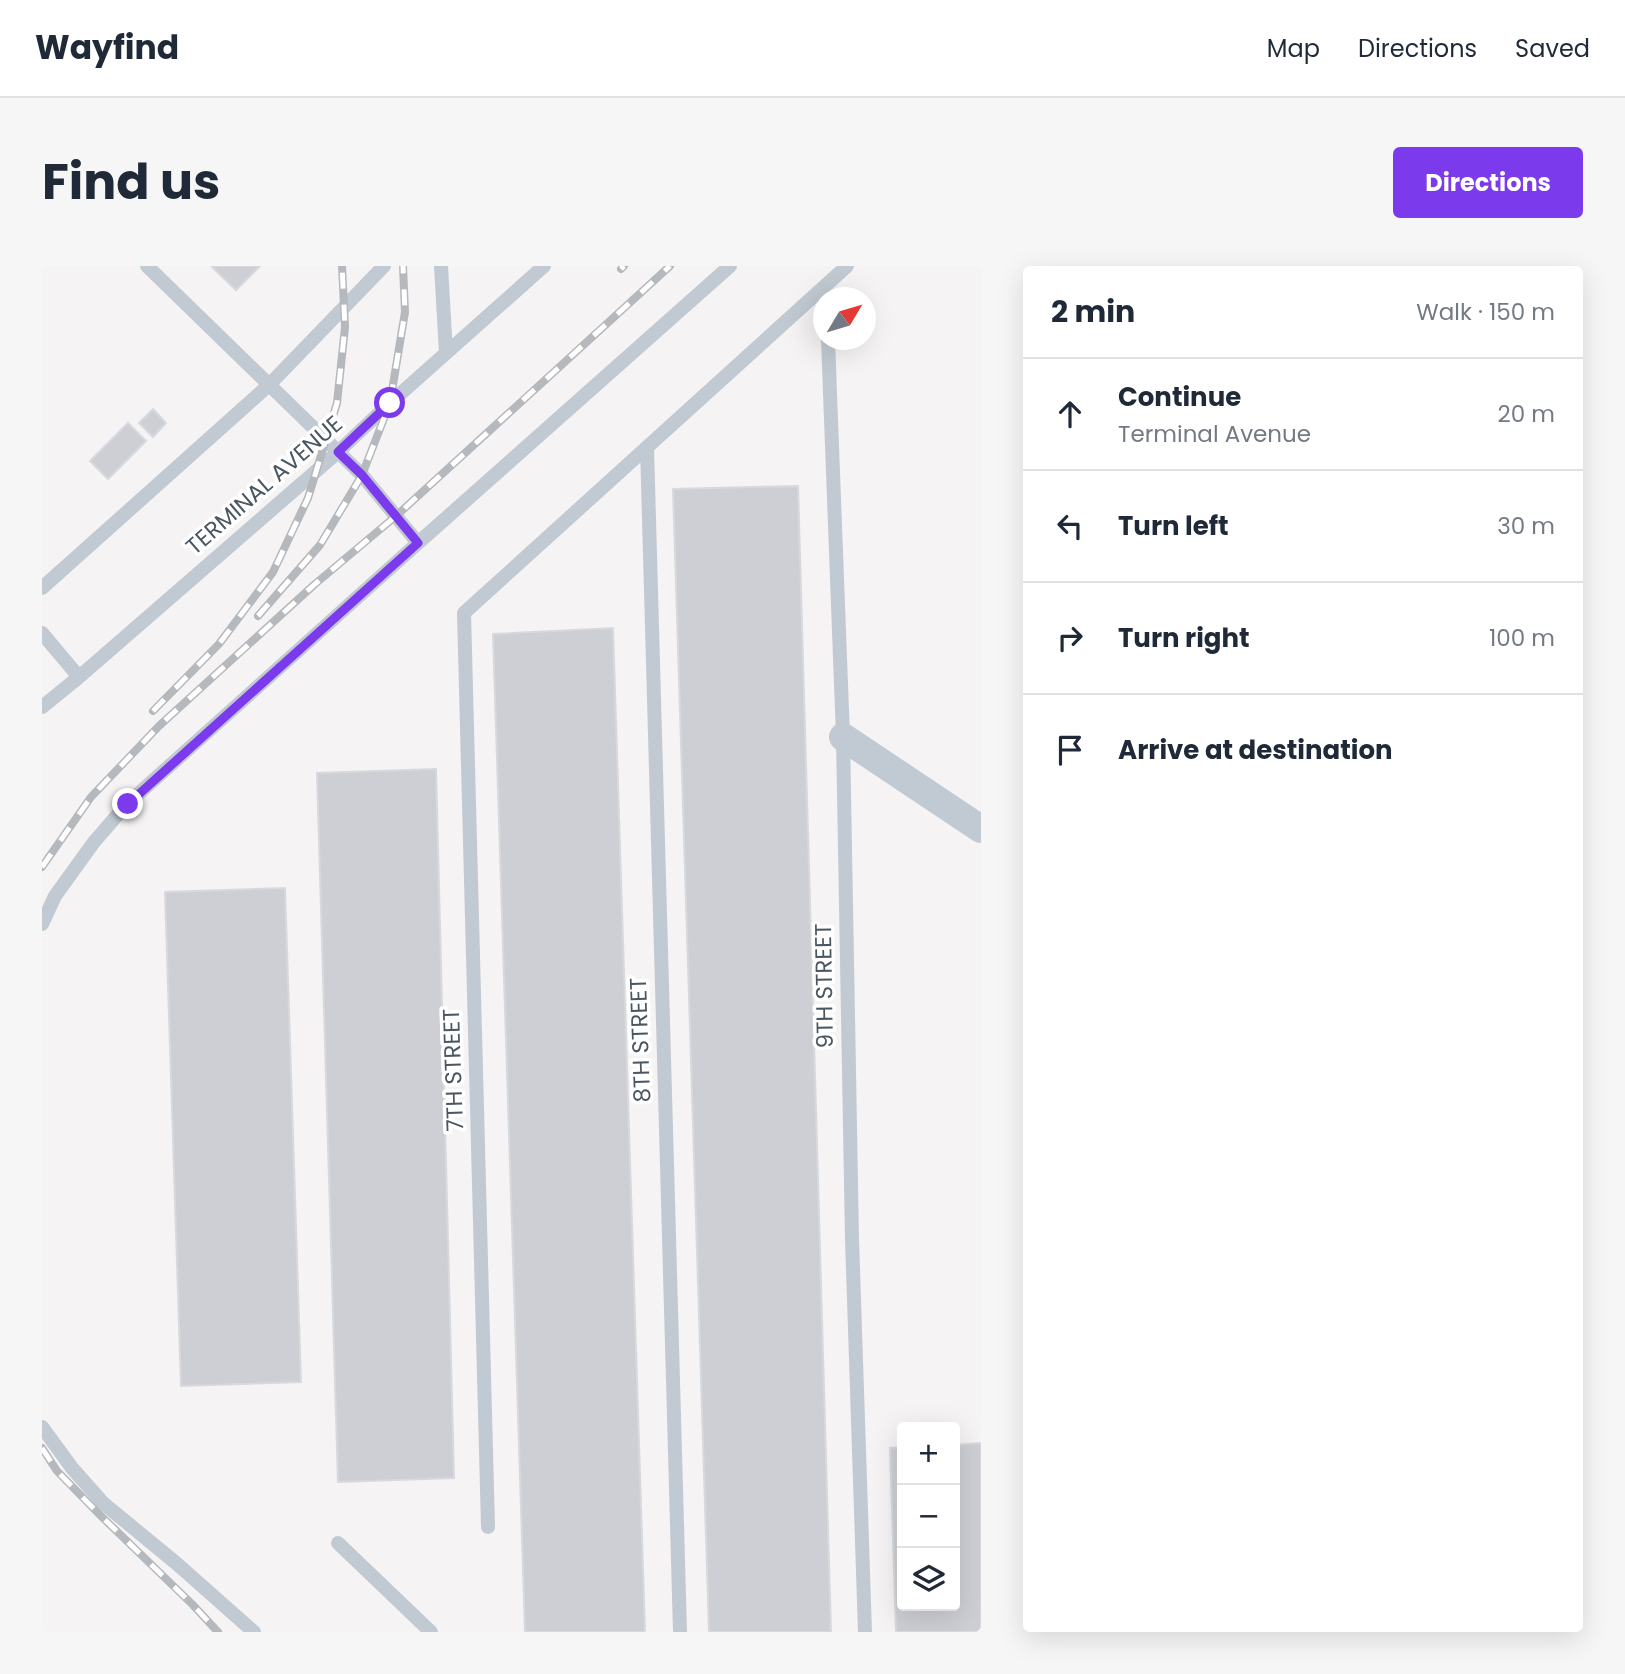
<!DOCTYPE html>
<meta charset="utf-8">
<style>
:root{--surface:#fff;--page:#f6f6f7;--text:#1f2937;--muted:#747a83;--line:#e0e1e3;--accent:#7c3aed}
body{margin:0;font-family:Poppins,sans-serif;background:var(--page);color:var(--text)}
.controls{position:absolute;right:21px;bottom:21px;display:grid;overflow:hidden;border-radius:7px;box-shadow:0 7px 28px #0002}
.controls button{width:63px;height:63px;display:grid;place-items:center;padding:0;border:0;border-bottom:2px solid var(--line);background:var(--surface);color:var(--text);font:35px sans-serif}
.compass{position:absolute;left:771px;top:21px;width:63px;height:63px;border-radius:50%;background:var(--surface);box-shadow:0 7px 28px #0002;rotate:52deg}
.stop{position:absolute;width:21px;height:21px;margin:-16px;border:5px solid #7c3aed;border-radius:50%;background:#fff}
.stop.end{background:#7c3aed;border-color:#fff;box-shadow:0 2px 7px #0008}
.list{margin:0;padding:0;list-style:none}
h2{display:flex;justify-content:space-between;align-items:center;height:91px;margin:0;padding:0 28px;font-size:30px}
h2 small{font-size:23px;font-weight:400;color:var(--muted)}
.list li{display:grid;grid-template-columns:46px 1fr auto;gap:21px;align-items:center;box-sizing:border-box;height:112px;padding:0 28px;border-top:2px solid var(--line)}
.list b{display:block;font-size:26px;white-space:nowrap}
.list p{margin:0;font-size:23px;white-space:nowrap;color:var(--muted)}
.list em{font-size:23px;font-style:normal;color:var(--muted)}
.icon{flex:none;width:38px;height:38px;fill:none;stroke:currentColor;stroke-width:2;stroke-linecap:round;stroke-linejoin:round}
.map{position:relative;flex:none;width:939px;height:1366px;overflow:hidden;border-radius:7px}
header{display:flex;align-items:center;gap:42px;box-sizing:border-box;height:98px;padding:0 35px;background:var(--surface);border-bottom:2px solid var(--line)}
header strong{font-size:33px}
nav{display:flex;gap:38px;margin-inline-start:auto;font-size:24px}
.intro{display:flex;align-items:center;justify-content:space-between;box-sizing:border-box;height:168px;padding:0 42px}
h1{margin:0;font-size:49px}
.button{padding:18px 32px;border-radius:7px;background:var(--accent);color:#fff;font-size:24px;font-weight:700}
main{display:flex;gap:42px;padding:0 42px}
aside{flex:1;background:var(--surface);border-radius:7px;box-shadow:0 7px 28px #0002}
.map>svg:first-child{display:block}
.building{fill:#cdcfd5;stroke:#d7d9de;stroke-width:2}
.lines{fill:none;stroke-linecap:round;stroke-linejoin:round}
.service{stroke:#c1cad2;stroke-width:14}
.minor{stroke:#c1cad2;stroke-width:28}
.rail-casing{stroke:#b5b8bd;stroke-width:8}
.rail{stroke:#fff;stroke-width:5;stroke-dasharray:16;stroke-linecap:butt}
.route{stroke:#7c3aed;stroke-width:9}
.labels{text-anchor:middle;stroke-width:7;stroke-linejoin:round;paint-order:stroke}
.street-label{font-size:23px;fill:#4a5661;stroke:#fff}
</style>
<header>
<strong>Wayfind</strong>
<nav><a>Map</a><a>Directions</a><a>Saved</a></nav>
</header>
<div class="intro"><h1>Find us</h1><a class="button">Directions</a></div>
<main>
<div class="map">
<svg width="939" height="1366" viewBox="0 0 939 1366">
<rect width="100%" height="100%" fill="#f5f3f3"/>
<path class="building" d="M 172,0 L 218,0 L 194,24 L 170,1 Z
M 111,143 L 124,157 L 111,171 L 97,157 Z
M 86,157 L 104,175 L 66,213 L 48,195 Z
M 756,220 L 789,1366 L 667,1366 L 631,223 Z
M 571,362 L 603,1366 L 483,1366 L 451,368 Z
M 394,503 L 412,1212 L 296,1216 L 275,507 Z
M 243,622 L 259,1116 L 139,1120 L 123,626 Z
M 939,1177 L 939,1366 L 854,1366 L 848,1182 L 860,1181 L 860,1340 L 913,1340 L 913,1179 Z"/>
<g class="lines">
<path class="service" d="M 105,0 L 320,209 L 376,277
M 399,0 L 404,87
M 786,74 L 801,471 L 810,973 L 823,1366
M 605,181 L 638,1366
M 0,322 L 227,119 L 342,0
M 0,367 L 37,411
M 0,441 L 37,411 L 296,186 L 348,137 L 502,0
M 0,658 L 13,630 L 52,576 L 85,538 L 376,277 L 688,0
M 0,1161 L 30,1202 L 61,1237 L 134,1297 L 212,1366
M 446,1261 L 422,347 L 805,0
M 296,1277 L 389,1366"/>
<path class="minor" d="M 801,471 L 939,563"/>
<g class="rail-casing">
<path id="rail" d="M 579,3 L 582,0
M 216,350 L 278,279 L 320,209 L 348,137 L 363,46 L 361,0
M 111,445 L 177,378 L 231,306 L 266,232 L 295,137 L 303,61 L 300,0
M 0,601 L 49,531 L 117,460 L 273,318 L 354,250 L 628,0
M 0,1182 L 15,1205 L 58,1249 L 150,1338 L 176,1366"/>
</g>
<use href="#rail" class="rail"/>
</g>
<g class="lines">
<path class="route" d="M 86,538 L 376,277 L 320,209 L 296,186 L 348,137"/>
</g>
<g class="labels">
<g class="street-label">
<text transform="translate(222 219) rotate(-41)" y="8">TERMINAL AVENUE</text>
<text transform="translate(782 720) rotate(-91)" y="8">9TH STREET</text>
<text transform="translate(598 774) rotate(-92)" y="8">8TH STREET</text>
<text transform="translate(411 804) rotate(-92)" y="8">7TH STREET</text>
</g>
</g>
</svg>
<div class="controls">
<button>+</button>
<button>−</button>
<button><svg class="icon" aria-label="layers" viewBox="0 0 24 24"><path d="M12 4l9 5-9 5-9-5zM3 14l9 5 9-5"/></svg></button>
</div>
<svg class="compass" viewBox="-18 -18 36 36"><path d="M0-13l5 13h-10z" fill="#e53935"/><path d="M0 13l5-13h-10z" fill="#747a83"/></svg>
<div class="stop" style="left:348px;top:137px"></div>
<div class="stop end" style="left:86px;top:538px"></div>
</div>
<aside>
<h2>2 min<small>Walk · 150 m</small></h2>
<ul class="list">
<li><svg class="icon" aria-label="ahead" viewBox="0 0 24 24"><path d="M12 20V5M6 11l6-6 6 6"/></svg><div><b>Continue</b><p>Terminal Avenue</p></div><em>20 m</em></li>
<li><svg class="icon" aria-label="left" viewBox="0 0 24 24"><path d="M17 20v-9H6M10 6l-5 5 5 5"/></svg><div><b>Turn left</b></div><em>30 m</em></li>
<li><svg class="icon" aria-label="right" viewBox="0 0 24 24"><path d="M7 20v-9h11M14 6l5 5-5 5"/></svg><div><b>Turn right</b></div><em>100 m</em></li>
<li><svg class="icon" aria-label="arrive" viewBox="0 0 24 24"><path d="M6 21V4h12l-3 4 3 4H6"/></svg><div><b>Arrive at destination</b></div></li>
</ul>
</aside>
</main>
